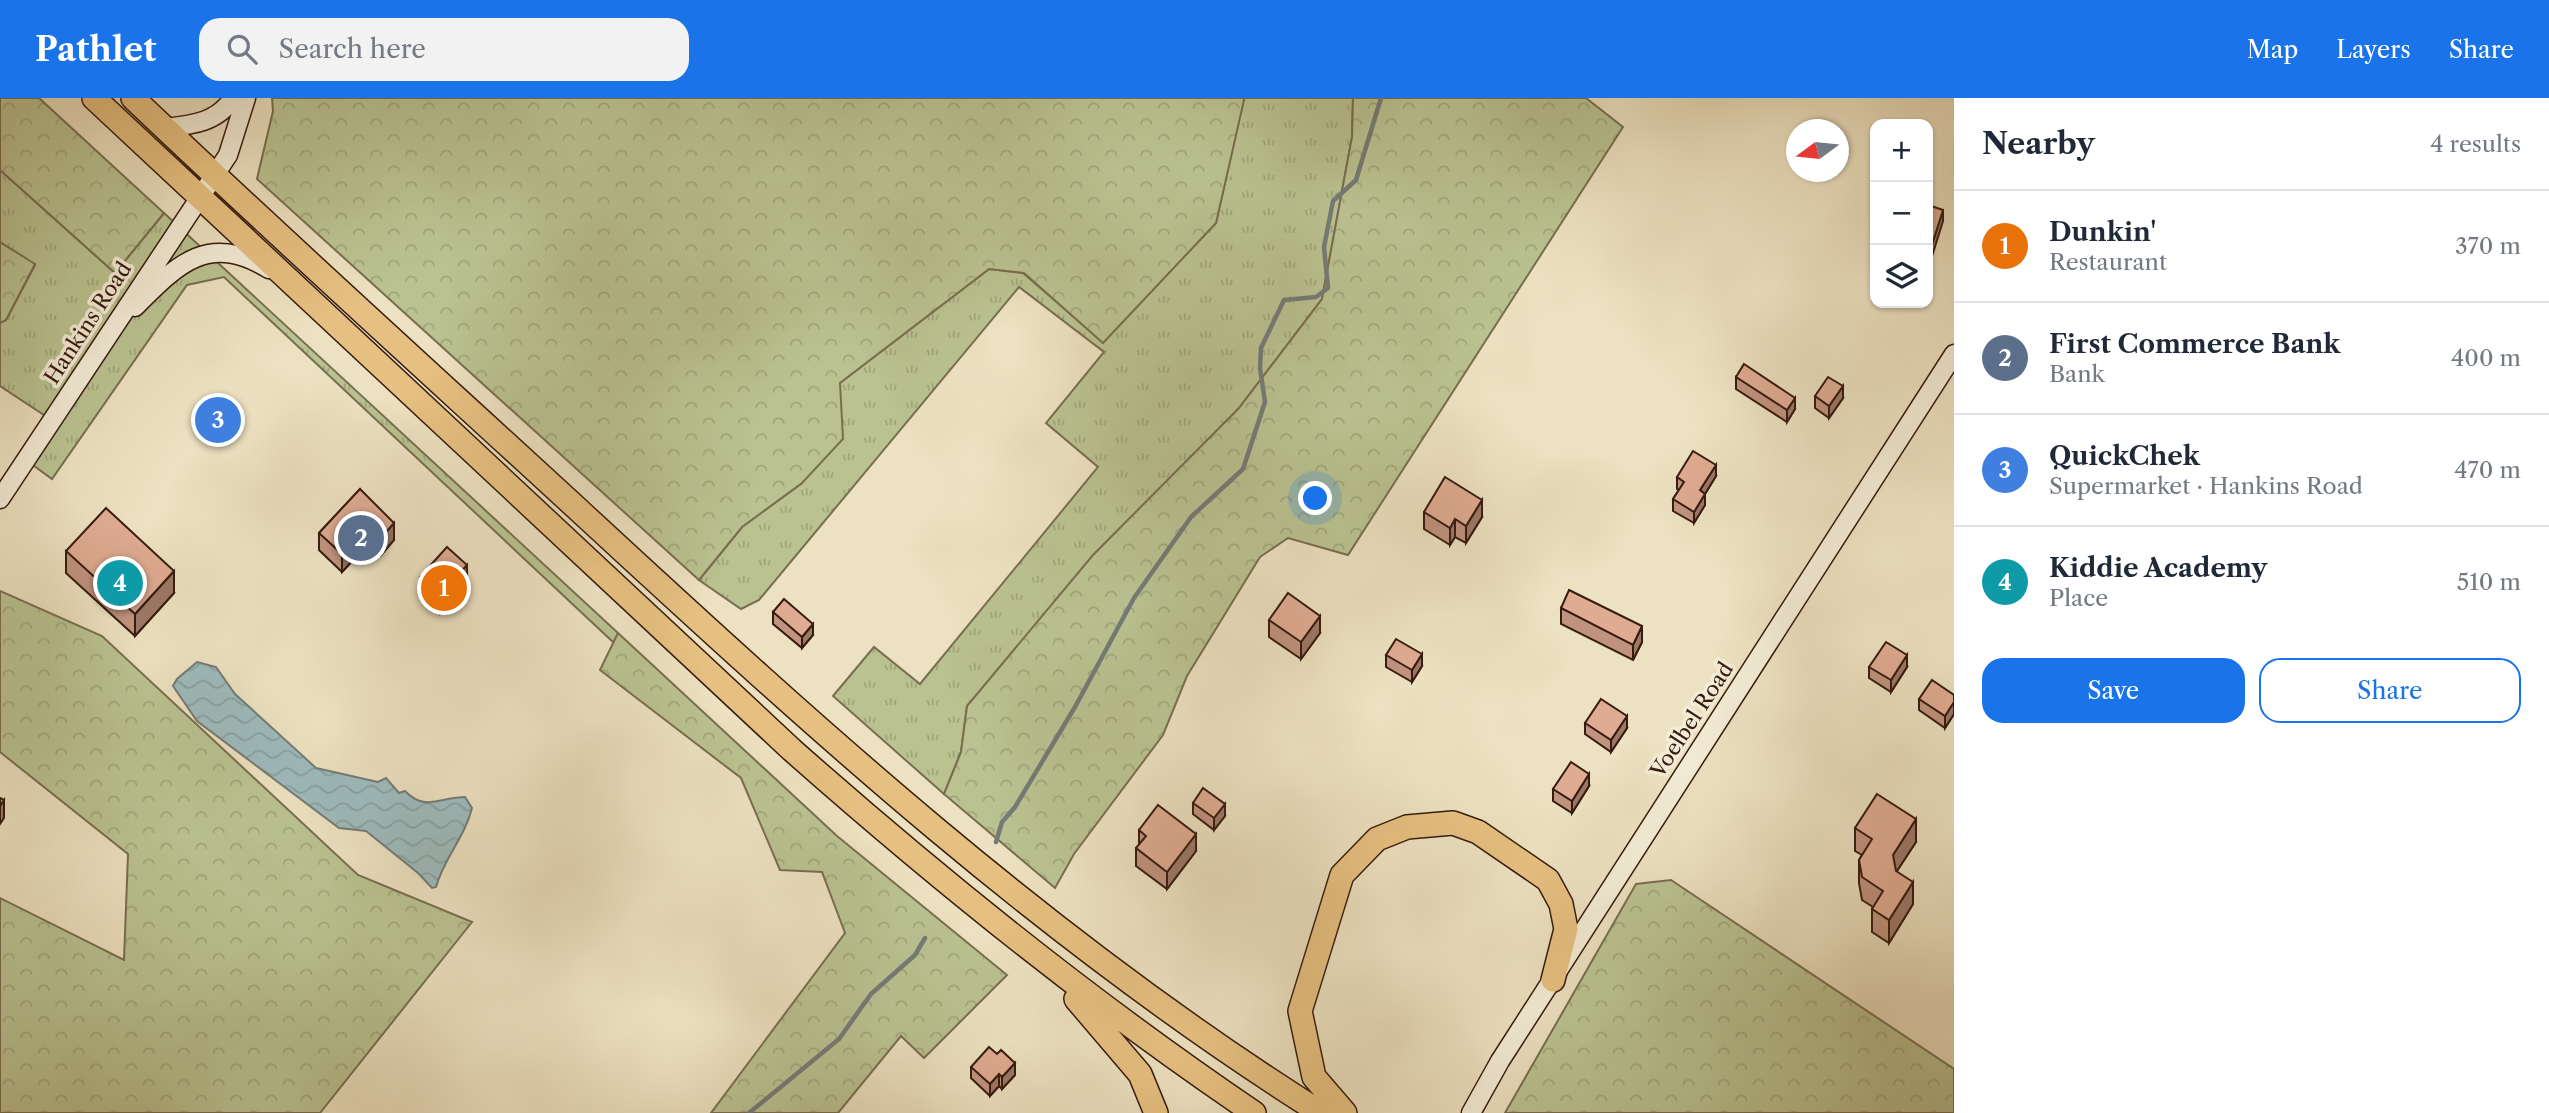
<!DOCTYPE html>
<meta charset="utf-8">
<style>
:root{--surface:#fff;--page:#f2f2f3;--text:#1f2937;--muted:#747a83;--line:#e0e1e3;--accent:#1a73e8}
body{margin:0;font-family:"Libre Caslon Text",serif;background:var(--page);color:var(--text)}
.controls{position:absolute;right:21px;top:21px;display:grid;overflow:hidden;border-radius:14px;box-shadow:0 2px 5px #0004}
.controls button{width:63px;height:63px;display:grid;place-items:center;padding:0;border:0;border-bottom:2px solid var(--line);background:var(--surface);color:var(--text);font:35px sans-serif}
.compass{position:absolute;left:1786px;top:21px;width:63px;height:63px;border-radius:50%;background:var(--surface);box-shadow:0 2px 5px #0004;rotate:255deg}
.you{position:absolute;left:1316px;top:401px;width:24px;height:24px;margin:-18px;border:5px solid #fff;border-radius:50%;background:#1a73e8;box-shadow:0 0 0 10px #1a73e833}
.badge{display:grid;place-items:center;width:46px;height:46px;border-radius:50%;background:var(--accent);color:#fff;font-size:23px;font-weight:700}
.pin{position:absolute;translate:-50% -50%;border:4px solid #fff;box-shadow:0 2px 7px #0006}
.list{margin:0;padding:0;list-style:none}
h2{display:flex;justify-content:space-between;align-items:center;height:91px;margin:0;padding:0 28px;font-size:30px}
h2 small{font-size:23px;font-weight:400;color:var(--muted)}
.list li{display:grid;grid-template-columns:46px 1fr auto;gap:21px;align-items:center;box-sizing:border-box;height:112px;padding:0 28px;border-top:2px solid var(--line)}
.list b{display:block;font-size:26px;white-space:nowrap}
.list p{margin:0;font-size:23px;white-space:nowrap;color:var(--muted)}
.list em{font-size:23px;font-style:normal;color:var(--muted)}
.actions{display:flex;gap:14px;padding:21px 28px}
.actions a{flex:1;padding:16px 0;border:2px solid var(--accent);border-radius:21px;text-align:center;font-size:24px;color:var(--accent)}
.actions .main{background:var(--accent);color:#fff}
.icon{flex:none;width:38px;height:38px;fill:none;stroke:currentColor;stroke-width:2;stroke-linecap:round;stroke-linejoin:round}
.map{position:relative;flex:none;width:1954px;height:1015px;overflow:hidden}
header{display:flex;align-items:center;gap:42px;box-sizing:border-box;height:98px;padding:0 35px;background:var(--accent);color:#fff}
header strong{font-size:33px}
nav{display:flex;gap:38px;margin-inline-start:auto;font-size:24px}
.search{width:490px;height:63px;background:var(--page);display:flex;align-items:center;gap:18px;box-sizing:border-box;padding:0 24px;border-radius:21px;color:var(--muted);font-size:26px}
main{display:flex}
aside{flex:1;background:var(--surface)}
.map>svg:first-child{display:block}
.grass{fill:url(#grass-tufts);stroke:#786e50;stroke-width:2}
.forest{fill:url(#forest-crowns);stroke:#786e50;stroke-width:2}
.water{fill:url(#water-waves);stroke:#747b77;stroke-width:2}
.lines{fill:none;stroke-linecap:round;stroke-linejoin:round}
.stream{stroke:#747b77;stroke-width:4.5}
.secondary-casing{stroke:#361b0f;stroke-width:21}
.highway-casing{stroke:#361b0f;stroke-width:26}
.secondary{stroke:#f3ecd6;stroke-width:18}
.highway{stroke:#e6c080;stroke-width:23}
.wall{fill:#c0937e;stroke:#361b0f;stroke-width:2}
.shaded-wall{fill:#9c7866;stroke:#361b0f;stroke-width:2}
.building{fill:#dfab92;stroke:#361b0f;stroke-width:2}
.labels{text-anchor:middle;stroke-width:7;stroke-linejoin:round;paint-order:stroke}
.street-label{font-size:21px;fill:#361b0f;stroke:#f3ecd6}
</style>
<header>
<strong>Pathlet</strong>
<div class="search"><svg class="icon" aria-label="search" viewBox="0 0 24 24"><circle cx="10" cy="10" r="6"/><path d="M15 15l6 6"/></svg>Search here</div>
<nav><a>Map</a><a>Layers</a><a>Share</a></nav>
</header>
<main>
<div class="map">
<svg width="1954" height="1015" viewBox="0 0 1954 1015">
<defs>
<pattern id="grass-tufts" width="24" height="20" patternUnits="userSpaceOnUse" patternTransform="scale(1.75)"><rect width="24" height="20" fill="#bac291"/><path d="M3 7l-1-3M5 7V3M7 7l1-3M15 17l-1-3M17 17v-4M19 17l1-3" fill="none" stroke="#a0a67c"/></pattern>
<pattern id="forest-crowns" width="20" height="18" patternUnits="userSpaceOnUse" patternTransform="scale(1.75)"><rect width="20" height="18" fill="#bac291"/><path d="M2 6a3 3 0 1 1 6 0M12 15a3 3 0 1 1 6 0" fill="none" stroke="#a0a67c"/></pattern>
<pattern id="water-waves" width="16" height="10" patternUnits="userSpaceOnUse" patternTransform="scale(1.75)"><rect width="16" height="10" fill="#9dbbbd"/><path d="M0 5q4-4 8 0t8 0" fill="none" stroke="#88a0a1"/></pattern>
</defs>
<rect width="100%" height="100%" fill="#ece1c0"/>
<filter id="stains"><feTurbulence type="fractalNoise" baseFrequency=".00286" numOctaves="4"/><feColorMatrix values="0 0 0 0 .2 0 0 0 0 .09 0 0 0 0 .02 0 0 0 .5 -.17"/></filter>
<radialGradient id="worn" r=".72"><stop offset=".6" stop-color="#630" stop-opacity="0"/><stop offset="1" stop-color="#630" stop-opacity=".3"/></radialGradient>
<path class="grass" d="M 1244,0 L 1353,0 L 1352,39 L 1322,201 L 1239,310 L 967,608 L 961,654 L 944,696 L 833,598 L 874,549 L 920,586 L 1098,369 L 1046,325 L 1104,254 L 1019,189 L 759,502 L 741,511 L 699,482 L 742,429 L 802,385 L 840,285 L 989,171 L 1023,175 L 1103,244 L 1216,125 Z
M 0,72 L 115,175 L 164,115 L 618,535 L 614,545 L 224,179 L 187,187 L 52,381 L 26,362 L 53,323 L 0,288 L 0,225 L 6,222 L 35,167 L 0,144 Z"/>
<path class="forest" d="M 0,0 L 39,0 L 164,115 L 115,175 L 0,72 Z
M 272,0 L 1244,0 L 1244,2 L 1216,125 L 1103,245 L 1024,175 L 989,171 L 840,285 L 843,341 L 802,385 L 742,429 L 699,482 L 257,81 L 273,13 Z
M 1353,0 L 1586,0 L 1623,29 L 1348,457 L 1288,440 L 1260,459 L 1187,578 L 1163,637 L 1074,756 L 1055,790 L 944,696 L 961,654 L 967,608 L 1093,457 L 1239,310 L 1322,201 L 1352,39 Z
M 0,144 L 35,166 L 6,222 L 0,225 Z
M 0,493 L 102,538 L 358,777 L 472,824 L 320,1015 L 0,1015 L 0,800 L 124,862 L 128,756 L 0,654 Z
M 618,535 L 837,738 L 1007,877 L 924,960 L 901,938 L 838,1015 L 711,1015 L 845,835 L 822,774 L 780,772 L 741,680 L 600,572 Z
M 1671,782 L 1954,971 L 1954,1015 L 1505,1015 L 1636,786 Z"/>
<path class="water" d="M 197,564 L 216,569 L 235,596 L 316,670 L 378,684 L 386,680 L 399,695 L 405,693 C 425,714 441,699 465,699 L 472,710 C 465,739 444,760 436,789 L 432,790 L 418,775 L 366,733 L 339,730 L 197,623 L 173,588 L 177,581 Z"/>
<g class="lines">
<path class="stream" d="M 996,744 L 1002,724 L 1015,709 L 1075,609 L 1134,500 L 1191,419 L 1243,371 L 1265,304 L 1260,270 L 1261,250 L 1284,202 L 1316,199 L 1328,190 L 1324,149 L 1333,103 L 1356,82 L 1381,0
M 749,1015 L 839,941 L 871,896 L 915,857 L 925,840"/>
<g class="secondary-casing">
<path id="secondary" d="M 164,30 C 191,27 217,25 233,0
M 135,209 C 178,166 208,134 269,171
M 0,401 L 228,57 L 246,0
M 1471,1015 L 1500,963 L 1954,256"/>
</g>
<g class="highway-casing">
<path id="highway" d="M 94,0 L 792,652 C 940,783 1090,904 1254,1015
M 133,0 C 281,141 433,278 583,416 C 818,633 1049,844 1321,1015
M 1076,901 L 1140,976 L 1156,1015
M 1345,1015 L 1314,979 L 1300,913 L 1342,777 L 1377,741 L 1407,729 L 1453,725 L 1478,734 L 1548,782 L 1561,806 L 1566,831 L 1553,882"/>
</g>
<use href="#secondary" class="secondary"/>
<use href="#highway" class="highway"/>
</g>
<path class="wall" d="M 1736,279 L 1795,311 L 1787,324 L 1736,291 Z
M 1815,298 L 1843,300 L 1829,320 L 1815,310 Z
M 1716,378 L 1705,396 L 1705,407 L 1694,425 L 1673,413 L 1673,401 L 1679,392 L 1677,391 L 1677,379 Z
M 360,391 L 394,442 L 381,457 L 368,446 L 342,474 L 319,452 L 319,435 Z
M 1424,414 L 1482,419 L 1466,445 L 1455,439 L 1450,447 L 1424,431 Z
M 66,453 L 174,495 L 135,538 L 66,475 Z
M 420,479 L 467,484 L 440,515 L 420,496 Z
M 1561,510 L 1642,544 L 1633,562 L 1561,526 Z
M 773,514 L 813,537 L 802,550 L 773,526 Z
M 1269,522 L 1320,535 L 1301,561 L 1269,539 Z
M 1386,557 L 1422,568 L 1412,584 L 1386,569 Z
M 1869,569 L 1907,569 L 1891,594 L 1869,580 Z
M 1954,597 L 1954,616 L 1945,630 L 1919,612 L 1919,601 Z
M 1585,625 L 1627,630 L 1611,654 L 1585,636 Z
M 1589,688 L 1572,715 L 1553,703 L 1553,691 Z
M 1193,705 L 1225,718 L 1214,732 L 1193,716 Z
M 1855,730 L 1916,744 L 1897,773 L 1913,806 L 1889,845 L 1872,834 L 1872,811 L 1873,809 L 1862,802 L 1859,785 L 1859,762 L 1862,757 L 1855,753 Z
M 1139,732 L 1196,753 L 1167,791 L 1136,768 L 1136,750 L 1139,747 Z
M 997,956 L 1015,977 L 1002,991 L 999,988 L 990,998 L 971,980 L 971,969 Z"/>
<path class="shaded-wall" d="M 1943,112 L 1943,123 L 1928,171 L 1928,159 Z
M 1843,288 L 1843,300 L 1829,320 L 1829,308 Z
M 1795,300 L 1795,311 L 1787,324 L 1787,312 Z
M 1716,367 L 1716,378 L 1700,404 L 1700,392 Z
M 1705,396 L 1705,407 L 1694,425 L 1694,414 Z
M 1482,402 L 1482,419 L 1466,445 L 1466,428 Z
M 1455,421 L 1455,439 L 1450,447 L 1450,430 Z
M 394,425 L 394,442 L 381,457 L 381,440 Z
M 368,428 L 368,446 L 342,474 L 342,456 Z
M 467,467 L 467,484 L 440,515 L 440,497 Z
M 174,473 L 174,495 L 135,538 L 135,516 Z
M 1320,518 L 1320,535 L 1301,561 L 1301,544 Z
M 813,526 L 813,537 L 802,550 L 802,539 Z
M 1642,528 L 1642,544 L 1633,562 L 1633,547 Z
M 1422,556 L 1422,568 L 1412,584 L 1412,572 Z
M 1907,557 L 1907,569 L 1891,594 L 1891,582 Z
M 1954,604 L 1954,616 L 1945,630 L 1945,618 Z
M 1627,618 L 1627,630 L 1611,654 L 1611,642 Z
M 1589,676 L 1589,688 L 1572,715 L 1572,703 Z
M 4,702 L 4,720 L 0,726 L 0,708 Z
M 1225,706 L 1225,718 L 1214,732 L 1214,720 Z
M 1916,721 L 1916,744 L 1893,779 L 1893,757 Z
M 1196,736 L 1196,753 L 1167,791 L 1167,774 Z
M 1913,784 L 1913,806 L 1889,845 L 1889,822 Z
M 1015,965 L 1015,977 L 1002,991 L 1002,979 Z
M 999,976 L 999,988 L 990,998 L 990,986 Z"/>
<path class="building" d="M 1928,107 L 1943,112 L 1928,159 Z
M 1744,266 L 1795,300 L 1787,312 L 1736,279 Z
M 1828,279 L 1843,288 L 1829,308 L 1815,298 Z
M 1693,353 L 1716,367 L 1700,392 L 1705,396 L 1694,414 L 1673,401 L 1684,384 L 1677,379 Z
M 1445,379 L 1482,402 L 1466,428 L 1455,421 L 1450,430 L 1424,414 Z
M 360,391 L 394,425 L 381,440 L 368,428 L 342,456 L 319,435 Z
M 106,410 L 174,473 L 135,516 L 66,453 Z
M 447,449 L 467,467 L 440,497 L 420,479 Z
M 1569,492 L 1642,528 L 1633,547 L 1561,510 Z
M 1288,495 L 1320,518 L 1301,544 L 1269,522 Z
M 784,501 L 813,526 L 802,539 L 773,514 Z
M 1396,541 L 1422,556 L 1412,572 L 1386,557 Z
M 1886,544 L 1907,557 L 1891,582 L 1869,569 Z
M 1932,582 L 1954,597 L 1954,604 L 1945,618 L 1919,601 Z
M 1601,601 L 1627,618 L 1611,642 L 1585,625 Z
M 1571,664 L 1589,676 L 1572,703 L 1553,691 Z
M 1203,690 L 1225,706 L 1214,720 L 1193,705 Z
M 1877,696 L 1916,721 L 1893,757 L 1896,773 L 1913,784 L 1889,822 L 1872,811 L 1883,793 L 1862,779 L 1859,762 L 1872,741 L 1855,730 Z
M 0,700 L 4,702 L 0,708 Z
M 1158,707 L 1196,736 L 1167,774 L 1136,750 L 1146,738 L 1139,732 Z
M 989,949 L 997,956 L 1001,952 L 1015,965 L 1002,979 L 999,976 L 990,986 L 971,969 Z"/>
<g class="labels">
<g class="street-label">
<text transform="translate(88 225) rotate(-57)" y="7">Hankins Road</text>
<text transform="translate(1692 622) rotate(-57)" y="7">Voelbel Road</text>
</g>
</g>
<rect width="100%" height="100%" filter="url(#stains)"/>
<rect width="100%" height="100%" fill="url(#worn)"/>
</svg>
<div class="controls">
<button>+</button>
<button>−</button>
<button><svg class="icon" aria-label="layers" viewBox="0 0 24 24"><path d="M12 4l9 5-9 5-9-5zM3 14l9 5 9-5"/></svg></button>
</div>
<svg class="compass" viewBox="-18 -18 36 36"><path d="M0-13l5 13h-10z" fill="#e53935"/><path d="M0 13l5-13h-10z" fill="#747a83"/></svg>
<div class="you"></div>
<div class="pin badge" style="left:444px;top:490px;background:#e8710a">1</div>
<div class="pin badge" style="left:361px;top:440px;background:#5c6f8a">2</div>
<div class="pin badge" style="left:218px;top:322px;background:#3f7fe0">3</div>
<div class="pin badge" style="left:120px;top:485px;background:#0f9aa8">4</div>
</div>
<aside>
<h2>Nearby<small>4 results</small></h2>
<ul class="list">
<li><span class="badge" style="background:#e8710a">1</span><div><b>Dunkin'</b><p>Restaurant</p></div><em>370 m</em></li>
<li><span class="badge" style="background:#5c6f8a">2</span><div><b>First Commerce Bank</b><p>Bank</p></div><em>400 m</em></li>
<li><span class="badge" style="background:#3f7fe0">3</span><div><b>QuickChek</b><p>Supermarket · Hankins Road</p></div><em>470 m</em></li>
<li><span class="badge" style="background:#0f9aa8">4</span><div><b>Kiddie Academy</b><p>Place</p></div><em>510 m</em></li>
</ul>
<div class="actions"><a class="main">Save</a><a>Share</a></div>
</aside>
</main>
